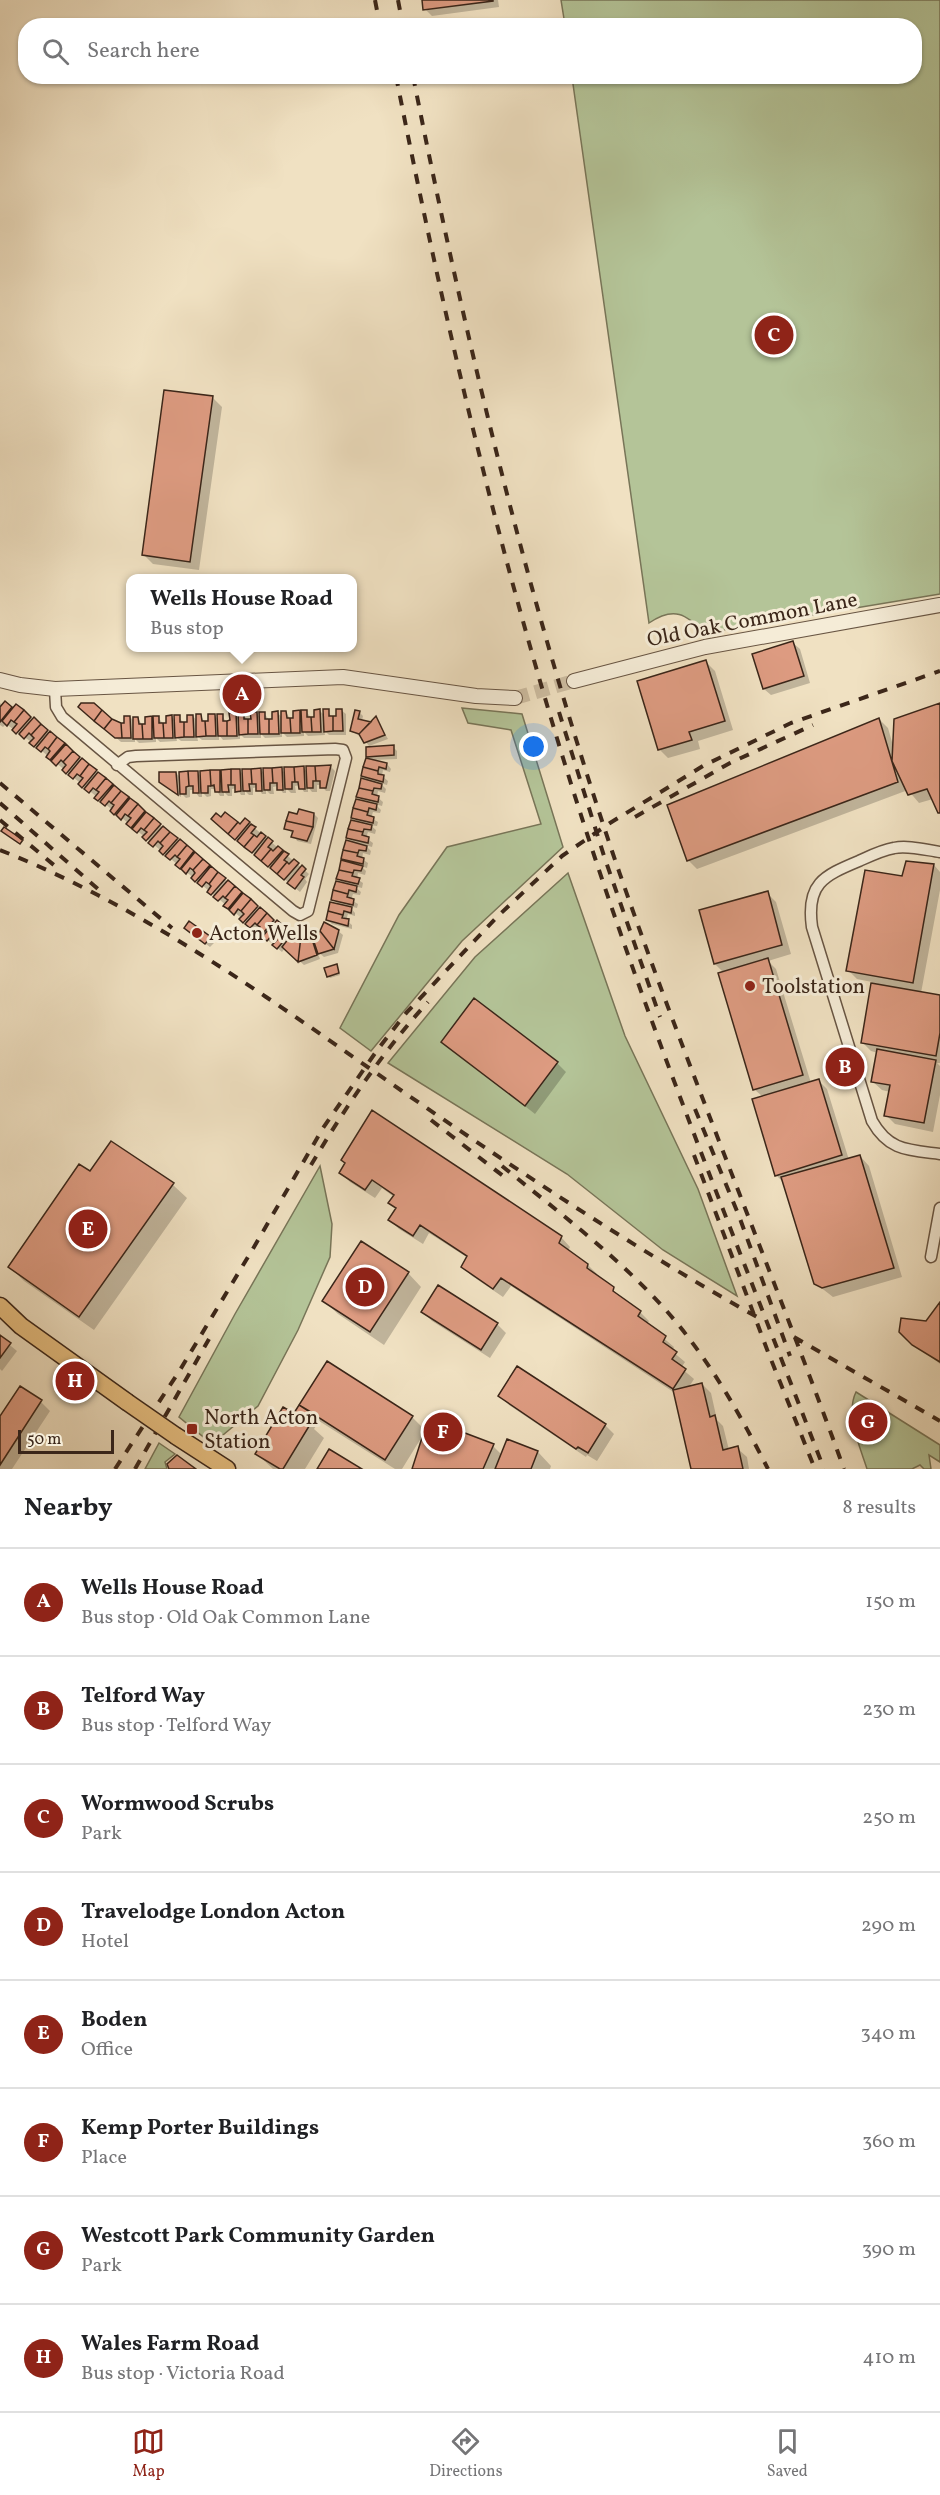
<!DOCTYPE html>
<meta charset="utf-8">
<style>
:root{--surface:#fff;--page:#f6f6f6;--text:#202124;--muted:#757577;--line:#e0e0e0;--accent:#8f2418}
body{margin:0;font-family:Vollkorn,serif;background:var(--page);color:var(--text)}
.scale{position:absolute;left:18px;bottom:15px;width:96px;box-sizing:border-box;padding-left:6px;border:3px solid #3b2619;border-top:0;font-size:16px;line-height:21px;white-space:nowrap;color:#3b2619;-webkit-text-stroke:4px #f5ecd7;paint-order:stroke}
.you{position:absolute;left:534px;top:747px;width:21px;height:21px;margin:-15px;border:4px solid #fff;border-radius:50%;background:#1a73e8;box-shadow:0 0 0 9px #1a73e833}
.badge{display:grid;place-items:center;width:39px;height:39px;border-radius:50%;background:var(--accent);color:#fff;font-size:20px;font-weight:700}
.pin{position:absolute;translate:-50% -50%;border:3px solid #fff;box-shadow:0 2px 6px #0006}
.popup{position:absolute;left:126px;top:574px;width:231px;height:78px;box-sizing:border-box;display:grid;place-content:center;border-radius:12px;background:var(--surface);filter:drop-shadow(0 2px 4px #0005);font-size:20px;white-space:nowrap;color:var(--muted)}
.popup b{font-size:22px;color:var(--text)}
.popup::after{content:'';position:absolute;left:50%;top:100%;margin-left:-12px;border:12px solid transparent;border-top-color:var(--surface)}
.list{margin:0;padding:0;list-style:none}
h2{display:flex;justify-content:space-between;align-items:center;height:78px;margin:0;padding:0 24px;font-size:26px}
h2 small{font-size:20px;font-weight:400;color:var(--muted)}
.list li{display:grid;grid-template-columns:39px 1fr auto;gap:18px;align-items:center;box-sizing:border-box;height:108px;padding:0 24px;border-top:2px solid var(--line)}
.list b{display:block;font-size:22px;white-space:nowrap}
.list p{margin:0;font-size:20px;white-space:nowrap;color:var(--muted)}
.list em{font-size:20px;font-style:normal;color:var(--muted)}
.icon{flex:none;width:33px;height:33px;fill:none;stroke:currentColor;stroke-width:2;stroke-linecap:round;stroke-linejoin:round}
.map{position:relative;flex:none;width:940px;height:1469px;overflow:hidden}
.search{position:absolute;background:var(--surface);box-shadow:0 2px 4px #0004;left:18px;right:18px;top:18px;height:66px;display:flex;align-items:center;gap:15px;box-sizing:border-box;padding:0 21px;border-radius:24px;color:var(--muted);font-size:22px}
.sheet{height:942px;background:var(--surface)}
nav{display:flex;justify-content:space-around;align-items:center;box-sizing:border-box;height:84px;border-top:2px solid var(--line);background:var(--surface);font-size:16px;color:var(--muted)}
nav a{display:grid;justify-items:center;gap:3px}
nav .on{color:var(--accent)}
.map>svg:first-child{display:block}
.green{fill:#b4c498;stroke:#787558;stroke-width:1.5}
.shadow{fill:#0003}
.building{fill:#dd9b81;stroke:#3b2619;stroke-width:1.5}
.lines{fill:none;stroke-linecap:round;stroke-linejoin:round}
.tertiary-tunnel{stroke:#ccbca0;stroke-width:14;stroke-dasharray:14 7;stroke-linecap:butt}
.minor-casing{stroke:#685543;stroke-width:13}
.tertiary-casing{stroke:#685543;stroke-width:16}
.primary-casing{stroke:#3b2619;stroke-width:19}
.minor{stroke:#f5ecd7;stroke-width:10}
.tertiary{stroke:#f5ecd7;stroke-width:14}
.primary{stroke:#e8c081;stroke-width:16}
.rail{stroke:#3b2619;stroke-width:4;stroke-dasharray:10 10;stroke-linecap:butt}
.primary-bridge-casing{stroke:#3b2619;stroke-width:19;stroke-linecap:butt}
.primary-bridge{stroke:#e8c081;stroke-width:16}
.poi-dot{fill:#8f2418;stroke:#f5ecd7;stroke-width:2}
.labels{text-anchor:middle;stroke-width:6;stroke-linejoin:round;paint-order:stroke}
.street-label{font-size:21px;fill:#3b2619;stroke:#f5ecd7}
.poi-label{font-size:21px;fill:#3b2619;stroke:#f5ecd7;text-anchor:start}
</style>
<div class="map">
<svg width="940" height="1469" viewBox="0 0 940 1469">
<rect width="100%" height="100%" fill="#f0e1c2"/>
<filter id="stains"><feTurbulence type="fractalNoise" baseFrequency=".00333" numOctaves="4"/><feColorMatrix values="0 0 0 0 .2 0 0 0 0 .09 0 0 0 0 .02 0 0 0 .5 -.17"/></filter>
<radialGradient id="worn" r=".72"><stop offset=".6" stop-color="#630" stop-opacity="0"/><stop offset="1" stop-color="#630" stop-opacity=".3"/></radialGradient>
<path class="green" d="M 561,0 L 940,0 L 940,594 L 705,633 C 686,614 674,606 649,623 L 572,77 L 914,76 L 914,26 L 565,25 Z
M 462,708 L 522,714 L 563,847 L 462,941 L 371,1051 L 340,1028 L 399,915 L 447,847 L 541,824 L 511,730 L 468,723 Z
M 568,873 L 625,1036 L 698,1189 L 737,1296 L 663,1250 L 567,1174 L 388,1063 L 475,957 Z
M 320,1166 L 332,1224 L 330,1257 L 298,1330 L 258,1406 L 212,1444 L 179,1417 L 235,1314 Z
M 856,1392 L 940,1445 L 940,1462 L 929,1455 L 931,1469 L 924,1469 L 920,1465 L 912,1469 L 867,1469 C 860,1447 845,1414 856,1392 Z
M 159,1443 L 175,1454 L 165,1462 L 167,1469 L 145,1469 Z"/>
<path class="shadow" d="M 424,0 L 498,0 L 499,7 L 432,16 L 425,9 Z
M 213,398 L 222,407 L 199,570 L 153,564 L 144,555 Z
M 793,643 L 800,649 L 810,683 L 771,695 L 764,689 Z
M 706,662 L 715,671 L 733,730 L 698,741 L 700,749 L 668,758 L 659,749 Z
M 0,703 L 3,706 L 5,703 L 13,710 L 16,706 L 34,720 L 293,936 L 310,938 L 317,945 L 338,931 L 343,935 L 338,953 L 324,957 L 317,951 L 320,959 L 304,965 L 285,948 L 282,952 L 30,741 L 6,724 L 3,727 L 0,725 Z
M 940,705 L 940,813 L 933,799 L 919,803 L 908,790 L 697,869 L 688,860 L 879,719 L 888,728 L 894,749 Z
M 341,710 L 346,714 L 346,735 L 329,735 L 324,730 L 325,735 L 308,736 L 304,732 L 304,736 L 287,737 L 282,732 L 282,737 L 265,738 L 261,734 L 261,738 L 244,738 L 240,734 L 240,739 L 223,740 L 219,735 L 219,740 L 202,740 L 197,736 L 198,741 L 181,741 L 176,737 L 177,741 L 160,742 L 156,738 L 156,742 L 139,743 L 135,739 L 135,742 L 121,742 L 106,729 L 126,724 L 130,717 L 134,721 L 138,718 L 142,725 L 147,725 L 151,718 L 155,722 L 158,717 L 163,724 L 168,724 L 172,717 L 176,721 L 179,717 L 184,724 L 189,723 L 193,716 L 197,721 L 201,716 L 205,723 L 210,723 L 214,715 L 218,719 L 222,715 L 226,722 L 231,722 L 235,715 L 240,719 L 243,714 L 248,721 L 252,721 L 256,713 L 261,718 L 264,713 L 269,720 L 274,720 L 278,713 L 282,718 L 286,712 L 290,719 L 295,719 L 299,712 L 303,716 L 306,711 L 311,718 L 316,718 L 320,711 L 325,716 L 328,711 L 332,718 L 337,717 Z
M 359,712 L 363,716 L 362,721 L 371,723 L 376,718 L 388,739 L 369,746 L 362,737 L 356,734 L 352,730 Z
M 393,747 L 397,751 L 397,759 L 373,760 L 387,764 L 391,769 L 390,772 L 383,770 L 382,776 L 388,781 L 387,785 L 380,783 L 386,789 L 385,793 L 378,791 L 377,797 L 383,802 L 382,806 L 375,804 L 381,810 L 380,813 L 373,812 L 371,818 L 378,822 L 377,826 L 370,825 L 376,830 L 375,834 L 368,832 L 366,838 L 373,843 L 372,847 L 365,845 L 371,851 L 370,855 L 363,853 L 362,859 L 368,863 L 367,868 L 361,866 L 366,871 L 365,875 L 358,873 L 357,879 L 363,883 L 362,888 L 354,886 L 361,892 L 360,895 L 353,894 L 351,900 L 358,904 L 357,908 L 349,906 L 355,913 L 355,916 L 348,914 L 346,920 L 352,925 L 352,929 L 332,924 L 327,920 L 339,905 L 333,899 L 344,885 L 338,878 L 348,864 L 343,858 L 354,844 L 348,838 L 358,823 L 353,817 L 364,803 L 358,796 L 369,782 L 363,776 L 372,761 L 367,756 Z
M 331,767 L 335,771 L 330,791 L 326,791 L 321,785 L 317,785 L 317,792 L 312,792 L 308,787 L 308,792 L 304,792 L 300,785 L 295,786 L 296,793 L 291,793 L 286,788 L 286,793 L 283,793 L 278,786 L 273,787 L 274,794 L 270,794 L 266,790 L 266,794 L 262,794 L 258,787 L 253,788 L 253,795 L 249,795 L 245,791 L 245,795 L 241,795 L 237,788 L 232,789 L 232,796 L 228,796 L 224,792 L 224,796 L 220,796 L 216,789 L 211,789 L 211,796 L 207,797 L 202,792 L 202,797 L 199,797 L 194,790 L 190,790 L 190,797 L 186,798 L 181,793 L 181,797 L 165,786 L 176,773 L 181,778 L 197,772 L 202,777 L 219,771 L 223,775 L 240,771 L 244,775 L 261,770 L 265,774 L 281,769 L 286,774 L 303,768 L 308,772 Z
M 314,814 L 318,818 L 311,844 L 297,841 L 294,834 L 286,829 L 298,816 Z
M 245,820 L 309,874 L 305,879 L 307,882 L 300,892 L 217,823 L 240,826 Z
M 934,865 L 940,872 L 940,890 L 921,993 L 940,997 L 940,1063 L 937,1063 L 940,1066 L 940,1095 L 933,1132 L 895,1124 L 886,1115 L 890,1092 L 882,1090 L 872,1081 L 878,1053 L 871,1051 L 862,1042 L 872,982 L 857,979 L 848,970 L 903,878 Z
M 767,893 L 776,902 L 791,954 L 768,961 L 776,969 L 811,1083 L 818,1080 L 827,1089 L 849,1160 L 860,1156 L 869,1166 L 902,1277 L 833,1297 L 815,1283 L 785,1184 L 776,1175 L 763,1097 L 754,1089 L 724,973 L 715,964 Z
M 190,932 L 210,939 L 214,943 L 210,947 Z
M 336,966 L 340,975 L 330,978 L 328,976 Z
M 443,1042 L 557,1063 L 566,1072 L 535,1114 Z
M 112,1143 L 173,1185 L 187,1198 L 94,1330 L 24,1281 L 10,1267 L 90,1173 Z
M 346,1164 L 561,1237 L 570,1247 L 568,1251 L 588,1265 L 597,1274 L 596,1277 L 640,1312 L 649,1321 L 647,1324 L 674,1347 L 672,1351 L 685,1362 L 681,1368 L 694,1379 L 689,1387 L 702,1384 L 711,1393 L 717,1420 L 723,1426 L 729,1450 L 737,1448 L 747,1457 L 749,1469 L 693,1469 L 675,1393 L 511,1286 L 503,1297 L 472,1276 L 463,1267 L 468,1258 L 429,1233 L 423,1244 L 399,1229 L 390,1220 L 397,1209 L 390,1203 L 394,1197 L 382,1188 L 375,1198 L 350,1182 L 341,1173 Z
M 408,1273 L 421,1287 L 384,1345 L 338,1314 L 324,1301 Z
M 940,1305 L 940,1364 L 910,1341 Z
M 423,1312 L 497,1324 L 506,1333 L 490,1358 L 432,1321 Z
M 0,1337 L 17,1351 L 2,1371 L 0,1369 Z
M 327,1363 L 412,1417 L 426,1431 L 493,1446 L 502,1455 L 508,1441 L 538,1452 L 551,1466 L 550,1469 L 413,1469 L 423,1435 L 402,1469 L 395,1469 L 319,1421 L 314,1429 L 324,1438 L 305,1469 L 273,1469 L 256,1453 L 295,1415 Z
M 20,1388 L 41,1402 L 50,1411 L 12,1469 L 0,1469 L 0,1418 Z
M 500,1396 L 605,1425 L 614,1434 L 597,1461 L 587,1455 L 586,1457 L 509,1405 Z"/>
<path class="building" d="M 422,0 L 493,0 L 493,1 L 423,10 Z
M 164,390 L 213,396 L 190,562 L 142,555 Z
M 793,641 L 804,676 L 763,689 L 752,654 Z
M 706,660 L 725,721 L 689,732 L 692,740 L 658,750 L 637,681 Z
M 5,701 L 12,707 L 0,722 L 0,707 Z
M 81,703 L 94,703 L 102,710 L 94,721 L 78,707 Z
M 940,703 L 940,813 L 938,813 L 927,789 L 908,795 L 892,761 L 894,719 Z
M 16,704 L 24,710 L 14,722 L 11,720 L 7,726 L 2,721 Z
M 320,709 L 321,732 L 312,732 L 311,717 L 314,717 L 314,710 Z
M 323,709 L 329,709 L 329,716 L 333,716 L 333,731 L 324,732 Z
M 336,709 L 342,709 L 343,731 L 333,731 L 333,716 L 336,716 Z
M 24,710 L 31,717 L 16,734 L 12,730 L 17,724 L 14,722 Z
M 102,710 L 112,719 L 104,729 L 94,721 Z
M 300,710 L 300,733 L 291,733 L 290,718 L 293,718 L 293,711 Z
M 301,710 L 307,710 L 307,717 L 311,717 L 312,732 L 302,732 Z
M 355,710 L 360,711 L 358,719 L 371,722 L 359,734 L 350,731 Z
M 278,711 L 279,734 L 269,734 L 269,719 L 272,719 L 272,712 Z
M 281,711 L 286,711 L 287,718 L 290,718 L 291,733 L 281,733 Z
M 238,712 L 244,712 L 244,719 L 248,719 L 248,734 L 239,735 Z
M 250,712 L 257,712 L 258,734 L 248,734 L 248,719 L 251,719 Z
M 259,712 L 265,712 L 265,719 L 269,719 L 269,734 L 260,734 Z
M 229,713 L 236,713 L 237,736 L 227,736 L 227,721 L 230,720 Z
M 196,714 L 201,714 L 202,721 L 205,721 L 206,736 L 196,737 Z
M 208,714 L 215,714 L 216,736 L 206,736 L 205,721 L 208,721 Z
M 217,714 L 223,714 L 223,721 L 227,721 L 227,736 L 218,736 Z
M 172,715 L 173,738 L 164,738 L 163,723 L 166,723 L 166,716 Z
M 174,715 L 180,715 L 180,722 L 184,722 L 184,737 L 175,738 Z
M 187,715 L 193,715 L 194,737 L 184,737 L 184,722 L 187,722 Z
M 124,716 L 130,716 L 131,738 L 122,738 L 121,723 L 124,723 Z
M 152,716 L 152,739 L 143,739 L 142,724 L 145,724 L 145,717 Z
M 153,716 L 159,716 L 159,723 L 163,723 L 164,738 L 154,738 Z
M 376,716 L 385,735 L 364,743 L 359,734 Z
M 34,717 L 41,724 L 31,735 L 29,733 L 24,739 L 19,734 Z
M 133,717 L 138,717 L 139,724 L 142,724 L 143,739 L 133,739 Z
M 879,718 L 898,782 L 687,861 L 667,805 Z
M 112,719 L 121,723 L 122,738 L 115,738 L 104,729 Z
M 41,724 L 48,730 L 34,747 L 29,743 L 34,738 L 31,735 Z
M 50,731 L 57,737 L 48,749 L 45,747 L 41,752 L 36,748 Z
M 57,737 L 65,743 L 50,760 L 46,757 L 50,751 L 48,749 Z
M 66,744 L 73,751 L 63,762 L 61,760 L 56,766 L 51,761 Z
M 394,745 L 394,755 L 366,757 L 366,747 Z
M 73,751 L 80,757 L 66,774 L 62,770 L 66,765 L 63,762 Z
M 82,758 L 89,764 L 80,776 L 77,774 L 73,779 L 68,775 Z
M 366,758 L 387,763 L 386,769 L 379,767 L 378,771 L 363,767 Z
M 89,764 L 97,770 L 82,788 L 78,784 L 83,778 L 80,776 Z
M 331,765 L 326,788 L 320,788 L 320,781 L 316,781 L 315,766 Z
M 304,766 L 305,789 L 299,789 L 298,782 L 295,782 L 294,767 Z
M 306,766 L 315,766 L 316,781 L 313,781 L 313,788 L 307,788 Z
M 282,767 L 283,790 L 277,790 L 277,783 L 273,783 L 272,768 Z
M 284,767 L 294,767 L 295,782 L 292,782 L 292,789 L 285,789 Z
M 363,767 L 378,771 L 378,774 L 384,775 L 383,782 L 361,776 Z
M 261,768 L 262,791 L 256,791 L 256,784 L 252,784 L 251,769 Z
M 263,768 L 272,768 L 273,783 L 270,783 L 270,790 L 264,790 Z
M 231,769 L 240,769 L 241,791 L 235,792 L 235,785 L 231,785 Z
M 231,769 L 231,785 L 228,785 L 229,792 L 222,792 L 221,770 Z
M 242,769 L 251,769 L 252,784 L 249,784 L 250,791 L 243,791 Z
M 210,770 L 220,770 L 220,792 L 215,792 L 214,785 L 211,786 Z
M 210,770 L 211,786 L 208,786 L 208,793 L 201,793 L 200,771 Z
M 188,771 L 198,771 L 199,793 L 193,793 L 193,786 L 189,786 Z
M 188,771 L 189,786 L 186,787 L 186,794 L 180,794 L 179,772 Z
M 98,772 L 106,778 L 96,790 L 93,788 L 89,793 L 84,789 Z
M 159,772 L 176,772 L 178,795 L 159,782 Z
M 106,778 L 113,784 L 98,801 L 94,798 L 99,792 L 96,790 Z
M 361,778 L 382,784 L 381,789 L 374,788 L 373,791 L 359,788 Z
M 114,785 L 121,791 L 111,803 L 109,801 L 105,806 L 100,802 Z
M 359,788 L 373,791 L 372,794 L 379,796 L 378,802 L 356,797 Z
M 121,791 L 129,797 L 114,815 L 110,811 L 114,805 L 111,803 Z
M 130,798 L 138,804 L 128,816 L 125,814 L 121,820 L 116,815 Z
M 356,799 L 377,804 L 376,810 L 369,808 L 368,812 L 353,808 Z
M 138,804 L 145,811 L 131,828 L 126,824 L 131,818 L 128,816 Z
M 353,808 L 368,812 L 367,815 L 374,817 L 373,823 L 351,818 Z
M 299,809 L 314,813 L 313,827 L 286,821 L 289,812 L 297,814 Z
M 146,812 L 154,818 L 144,830 L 141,828 L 137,833 L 132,829 Z
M 225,812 L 238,822 L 228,834 L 211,819 L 216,813 L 221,817 Z
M 154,818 L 161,824 L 146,841 L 142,837 L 147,832 L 144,830 Z
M 245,818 L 250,822 L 235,840 L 228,834 L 238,822 L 240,824 Z
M 351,820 L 372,825 L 371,830 L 364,829 L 363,832 L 348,829 Z
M 286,821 L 313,827 L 307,841 L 291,837 L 293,831 L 284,829 Z
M 251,824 L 256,827 L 251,833 L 254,835 L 244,847 L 237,841 Z
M 163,826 L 170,832 L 160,843 L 158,841 L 153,847 L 148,843 Z
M 4,827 L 23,840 L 20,844 L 1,831 Z
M 348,829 L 363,832 L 362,835 L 369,837 L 368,843 L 346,838 Z
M 170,832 L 178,838 L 163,855 L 159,851 L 163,846 L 160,843 Z
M 261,832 L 266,836 L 252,853 L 244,847 L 254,835 L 257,837 Z
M 268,837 L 273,841 L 268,847 L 271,849 L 261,861 L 254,855 Z
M 180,839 L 187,845 L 177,857 L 175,855 L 170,860 L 165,856 Z
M 346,840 L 367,846 L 366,851 L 359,850 L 358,853 L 343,850 Z
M 187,845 L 194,851 L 180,869 L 175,865 L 180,859 L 177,857 Z
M 278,846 L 283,850 L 268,867 L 261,861 L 271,849 L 273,851 Z
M 343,850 L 358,853 L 357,856 L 364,858 L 363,864 L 341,859 Z
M 284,851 L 289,854 L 284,860 L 287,862 L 277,874 L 270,868 Z
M 195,852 L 203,859 L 193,870 L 190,868 L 186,874 L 181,869 Z
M 203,859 L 210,865 L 195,882 L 191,878 L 195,873 L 193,870 Z
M 294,859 L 299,863 L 284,880 L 277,874 L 287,862 L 289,864 Z
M 341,860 L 363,866 L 361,871 L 354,870 L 353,873 L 339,870 Z
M 906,861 L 934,864 L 913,983 L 846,971 L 865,870 L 902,876 Z
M 302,865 L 306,869 L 301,875 L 304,877 L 295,889 L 287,883 Z
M 211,866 L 218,872 L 209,884 L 206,882 L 202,887 L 197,883 Z
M 339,870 L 353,873 L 352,876 L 360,878 L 358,884 L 336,879 Z
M 218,872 L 226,878 L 211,895 L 207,892 L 211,886 L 209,884 Z
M 228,880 L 235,886 L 225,898 L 223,896 L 218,901 L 213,897 Z
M 336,881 L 357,886 L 356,892 L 349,890 L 348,894 L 333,890 Z
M 235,886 L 242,892 L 228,909 L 223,906 L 228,900 L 225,898 Z
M 333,890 L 348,894 L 347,897 L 354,899 L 353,905 L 331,900 Z
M 768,891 L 782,945 L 714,964 L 699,910 Z
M 243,893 L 251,899 L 241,911 L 238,909 L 234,915 L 229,910 Z
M 251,899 L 258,906 L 243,923 L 239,919 L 244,914 L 241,911 Z
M 330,902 L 352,907 L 351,913 L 344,911 L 343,915 L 328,911 Z
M 260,907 L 267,913 L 257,925 L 255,923 L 250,928 L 245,924 Z
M 328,911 L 343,915 L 342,918 L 349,919 L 348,926 L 326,920 Z
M 267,913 L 274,920 L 260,937 L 255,933 L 260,927 L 257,925 Z
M 277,920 L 284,926 L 274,937 L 272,935 L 267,941 L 262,937 Z
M 189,921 L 211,937 L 205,944 L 184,928 Z
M 324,922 L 339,930 L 334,949 L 320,931 Z
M 284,926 L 291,932 L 277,949 L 272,945 L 277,940 L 274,937 Z
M 320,931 L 334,949 L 318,954 L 312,936 Z
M 292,934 L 301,936 L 298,962 L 282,947 Z
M 301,936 L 311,936 L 317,955 L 298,962 Z
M 768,958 L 803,1075 L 753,1090 L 718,973 Z
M 337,964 L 339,973 L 327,977 L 324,968 Z
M 871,983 L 940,995 L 940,1033 L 936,1056 L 861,1043 Z
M 474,998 L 558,1062 L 525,1106 L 441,1042 Z
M 877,1049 L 936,1060 L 924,1123 L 884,1116 L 890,1085 L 871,1082 Z
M 819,1079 L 842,1155 L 775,1176 L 752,1099 Z
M 372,1110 L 562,1236 L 559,1243 L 588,1264 L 587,1268 L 614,1287 L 613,1291 L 641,1311 L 638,1316 L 666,1336 L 663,1342 L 677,1352 L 672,1359 L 686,1369 L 673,1389 L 501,1278 L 493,1289 L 461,1267 L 467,1256 L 420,1225 L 413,1236 L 388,1220 L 396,1208 L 388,1203 L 394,1195 L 372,1180 L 365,1190 L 339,1173 L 345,1163 L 341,1160 Z
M 111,1141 L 174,1183 L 79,1317 L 8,1267 L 79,1164 L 90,1171 Z
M 860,1155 L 894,1268 L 822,1288 L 814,1284 L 781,1177 Z
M 361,1241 L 409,1272 L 370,1332 L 322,1301 Z
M 438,1285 L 498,1323 L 481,1350 L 421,1312 Z
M 940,1302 L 940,1362 L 912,1345 L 899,1332 L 901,1318 L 926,1321 Z
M 0,1335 L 11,1343 L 0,1358 Z
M 327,1361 L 413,1416 L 385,1460 L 299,1405 Z
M 517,1366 L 606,1424 L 588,1453 L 578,1447 L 576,1449 L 498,1396 Z
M 702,1383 L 710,1417 L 715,1415 L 723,1450 L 738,1446 L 743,1469 L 691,1469 L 673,1390 Z
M 20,1386 L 42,1400 L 0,1465 L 0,1416 Z
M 299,1405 L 316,1415 L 311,1423 L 294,1413 Z
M 283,1407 L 311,1423 L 283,1469 L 280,1469 L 255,1454 Z
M 428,1419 L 494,1444 L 483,1469 L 412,1469 Z
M 507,1439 L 538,1451 L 531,1469 L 495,1469 Z
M 329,1449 L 362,1469 L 317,1469 Z
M 177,1455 L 196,1469 L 169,1469 L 167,1464 Z"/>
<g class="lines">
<path class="tertiary-tunnel" d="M 515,698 L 574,681"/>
<g class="minor-casing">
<path id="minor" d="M 55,689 L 56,707 L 62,717 L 293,911 L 300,915 L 308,911 L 346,758 L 343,750 L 335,749 L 136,756 L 128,757 L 117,765
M 940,852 C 926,850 908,845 894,848 C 882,850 870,856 859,861 C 823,876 806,884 812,927 L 872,1121 C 889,1151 908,1150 940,1154
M 931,1257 L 940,1208"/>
</g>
<g class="tertiary-casing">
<path id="tertiary" d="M 0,680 L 20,685 L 55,689 L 343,677 L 476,696 L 515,698
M 574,681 L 705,647 L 940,605"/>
</g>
<g class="primary-casing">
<path id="primary" d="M 0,1306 L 21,1326 L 127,1402
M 176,1436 L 227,1469"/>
</g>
<use href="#minor" class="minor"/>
<use href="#tertiary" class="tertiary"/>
<use href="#primary" class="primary"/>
<path class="rail" d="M 375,0 L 380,26
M 398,0 L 403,26
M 396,76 C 448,340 510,602 595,858 C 663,1064 746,1266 824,1469
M 413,76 C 465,338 527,598 612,851 C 683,1059 769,1262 844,1469
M 559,712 L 604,856 L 660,1017
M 0,783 L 172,928
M 0,803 L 98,889
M 635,817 L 730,763 L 813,725
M 0,820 L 61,871
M 0,850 C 146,908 274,1002 402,1091 C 518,1171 634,1248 757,1317
M 695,1109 L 739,1216 L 790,1356
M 431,1120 L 507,1179
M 694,1155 L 768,1352 L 815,1469
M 311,1165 C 345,1108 383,1051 428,1002
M 502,1166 C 557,1211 616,1255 664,1308 C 707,1356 739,1412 768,1469
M 794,1337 L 940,1421
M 115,1469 L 180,1370 L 254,1247 L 323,1128 L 378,1049 L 407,1012 L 498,916 L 562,856 L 610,823 L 703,766 L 791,723 L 940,671
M 135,1469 L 209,1339"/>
<g class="primary-bridge-casing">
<path id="primary-bridge" d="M 127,1402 L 176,1436"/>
</g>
<use href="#primary-bridge" class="primary-bridge"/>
</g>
<g class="poi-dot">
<circle cx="197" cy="933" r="6"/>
<circle cx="750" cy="986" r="6"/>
<rect x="186" y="1423" width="12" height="12" rx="3"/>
</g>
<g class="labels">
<g class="street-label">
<text transform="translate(752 619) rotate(-11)" y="7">Old Oak Common Lane</text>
</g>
<g class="poi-label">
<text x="209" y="940">Acton Wells</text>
<text x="762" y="993">Toolstation</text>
<text x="204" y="1424">North Acton<tspan x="204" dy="24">Station</tspan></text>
</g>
</g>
<rect width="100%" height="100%" filter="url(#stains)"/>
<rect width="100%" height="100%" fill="url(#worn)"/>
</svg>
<div class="scale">50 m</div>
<div class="you"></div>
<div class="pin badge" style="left:242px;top:694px">A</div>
<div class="popup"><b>Wells House Road</b>Bus stop</div>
<div class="pin badge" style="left:845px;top:1067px">B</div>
<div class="pin badge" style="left:774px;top:335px">C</div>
<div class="pin badge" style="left:365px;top:1287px">D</div>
<div class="pin badge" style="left:88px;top:1229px">E</div>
<div class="pin badge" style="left:443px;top:1432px">F</div>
<div class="pin badge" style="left:868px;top:1422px">G</div>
<div class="pin badge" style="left:75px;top:1381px">H</div>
<div class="search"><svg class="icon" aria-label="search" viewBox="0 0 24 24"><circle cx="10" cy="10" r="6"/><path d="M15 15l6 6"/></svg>Search here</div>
</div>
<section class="sheet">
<h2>Nearby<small>8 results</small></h2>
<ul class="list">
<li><span class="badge">A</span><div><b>Wells House Road</b><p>Bus stop · Old Oak Common Lane</p></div><em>150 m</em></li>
<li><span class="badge">B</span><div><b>Telford Way</b><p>Bus stop · Telford Way</p></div><em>230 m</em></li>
<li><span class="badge">C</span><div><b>Wormwood Scrubs</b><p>Park</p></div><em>250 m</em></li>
<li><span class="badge">D</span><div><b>Travelodge London Acton</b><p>Hotel</p></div><em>290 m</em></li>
<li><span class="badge">E</span><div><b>Boden</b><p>Office</p></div><em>340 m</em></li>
<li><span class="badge">F</span><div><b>Kemp Porter Buildings</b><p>Place</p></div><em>360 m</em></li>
<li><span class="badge">G</span><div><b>Westcott Park Community Garden</b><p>Park</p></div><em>390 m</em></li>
<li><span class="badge">H</span><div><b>Wales Farm Road</b><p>Bus stop · Victoria Road</p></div><em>410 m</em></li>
</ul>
</section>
<nav>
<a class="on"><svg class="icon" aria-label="map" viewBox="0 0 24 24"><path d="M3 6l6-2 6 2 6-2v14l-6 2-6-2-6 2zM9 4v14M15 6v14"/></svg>Map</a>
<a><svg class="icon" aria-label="directions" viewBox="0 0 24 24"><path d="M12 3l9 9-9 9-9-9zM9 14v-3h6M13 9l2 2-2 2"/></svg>Directions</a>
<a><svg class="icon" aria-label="saved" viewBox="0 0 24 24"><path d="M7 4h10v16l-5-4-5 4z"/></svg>Saved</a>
</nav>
